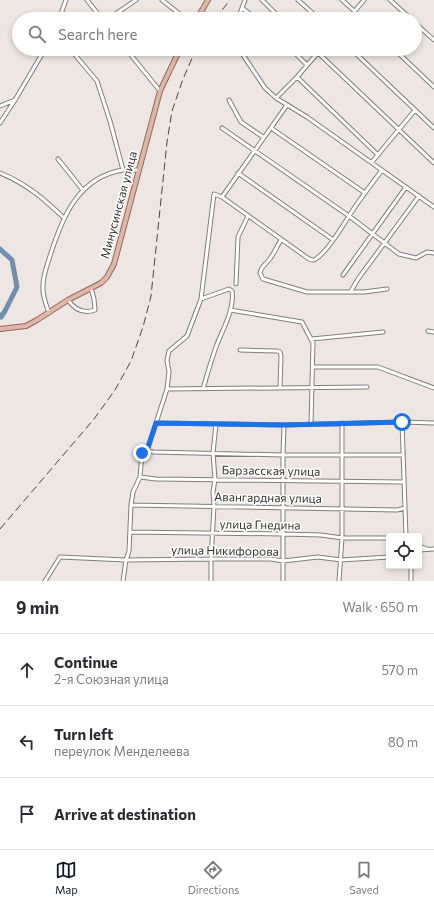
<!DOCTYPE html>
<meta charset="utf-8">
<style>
:root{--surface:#fff;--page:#f7f7f7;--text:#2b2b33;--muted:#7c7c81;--line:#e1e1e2;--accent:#111827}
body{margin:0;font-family:Commissioner,sans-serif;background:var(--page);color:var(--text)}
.controls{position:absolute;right:12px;bottom:12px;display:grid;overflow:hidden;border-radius:4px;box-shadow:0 2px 6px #0003}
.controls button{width:36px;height:36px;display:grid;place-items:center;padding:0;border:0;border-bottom:1px solid var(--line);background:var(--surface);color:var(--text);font:20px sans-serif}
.stop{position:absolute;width:12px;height:12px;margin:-9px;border:3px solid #1a73e8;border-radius:50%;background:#fff}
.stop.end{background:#1a73e8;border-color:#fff;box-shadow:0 1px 4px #0008}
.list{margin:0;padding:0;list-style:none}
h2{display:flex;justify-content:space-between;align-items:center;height:52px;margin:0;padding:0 16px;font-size:17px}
h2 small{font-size:13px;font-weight:400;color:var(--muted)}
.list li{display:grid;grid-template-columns:26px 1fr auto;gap:12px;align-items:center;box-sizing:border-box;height:72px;padding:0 16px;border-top:1px solid var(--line)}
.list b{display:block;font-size:15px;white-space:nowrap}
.list p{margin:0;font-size:13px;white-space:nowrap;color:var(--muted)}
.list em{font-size:13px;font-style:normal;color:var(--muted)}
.icon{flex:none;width:22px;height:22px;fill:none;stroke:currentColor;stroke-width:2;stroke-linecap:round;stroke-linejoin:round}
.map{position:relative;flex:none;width:434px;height:581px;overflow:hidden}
.search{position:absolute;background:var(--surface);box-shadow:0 2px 6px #0003;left:12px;right:12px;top:12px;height:44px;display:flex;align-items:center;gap:10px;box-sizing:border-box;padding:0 14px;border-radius:22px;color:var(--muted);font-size:15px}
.sheet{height:268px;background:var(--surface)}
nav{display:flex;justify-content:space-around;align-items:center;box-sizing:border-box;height:56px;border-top:1px solid var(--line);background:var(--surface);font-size:11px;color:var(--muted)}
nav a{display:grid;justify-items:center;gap:2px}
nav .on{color:var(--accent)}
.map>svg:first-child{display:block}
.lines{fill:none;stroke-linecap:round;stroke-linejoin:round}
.river{stroke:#6f8eb0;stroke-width:5}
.minor-casing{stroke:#837d7a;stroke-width:5}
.major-casing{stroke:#98685a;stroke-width:6}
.minor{stroke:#fff;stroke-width:3}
.major{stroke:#e0b6a9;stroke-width:4}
.rail{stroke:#4a4745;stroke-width:1;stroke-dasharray:8 4;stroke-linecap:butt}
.route{stroke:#1a73e8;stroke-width:5}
.labels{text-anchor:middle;stroke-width:3;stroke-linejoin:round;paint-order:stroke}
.street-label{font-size:12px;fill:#363332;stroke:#fff}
</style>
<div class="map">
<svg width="434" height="581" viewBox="0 0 434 581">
<rect width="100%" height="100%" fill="#ede6e3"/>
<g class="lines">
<path class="river" d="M 0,249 L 12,260 L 17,287 L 5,311 L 1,317 L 0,315"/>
<g class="minor-casing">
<path id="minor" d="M 87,0 L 102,19
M 162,0 L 186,19
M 245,0 L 242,8 L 257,19
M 262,0 L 281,19
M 298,0 L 319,19
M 342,0 L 363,19
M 390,0 L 411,19
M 59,19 L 66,0
M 108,19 L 136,0
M 238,19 L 242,8
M 348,19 L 364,0
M 415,23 L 434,40
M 70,49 L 97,81 L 110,121 L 123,170 L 139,170
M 126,49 L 160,91
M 241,49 L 241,52 L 265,88 L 276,98 L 307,117 L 434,207
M 291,49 L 307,65
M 314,49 L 434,163
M 351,49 L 434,128
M 394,49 L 434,87
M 297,77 L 377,154
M 276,98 L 297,77 L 321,49
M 229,100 L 241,122 L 263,137
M 0,106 L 15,100
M 0,123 L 15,100 L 45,49
M 222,128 L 349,216 L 399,254 L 416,258 L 427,252 L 434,253
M 271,128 L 365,193
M 58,159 L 82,189
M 372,162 L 415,110
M 0,173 C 27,184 44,199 64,218
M 238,173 L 332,239
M 222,197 L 287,105
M 281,240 C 277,246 274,254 269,260 C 265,265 261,267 260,273 L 263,279 L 307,292 L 364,292 L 387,289
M 343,275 L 406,187
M 236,284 L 238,237 L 248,216
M 351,291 L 358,279 L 419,196
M 201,299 L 229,289 L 232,291 C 235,310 222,330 216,347 C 211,361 207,375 203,389
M 68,300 C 75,310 84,314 95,310 L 94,299 L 91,288
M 230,310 L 302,322 L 313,343 L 311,424
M 49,313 C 46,304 42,295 43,286 C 43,275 47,266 50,256 C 62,218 78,177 123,170
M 428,331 L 434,332
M 312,339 L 383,332
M 240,350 L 277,351 L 280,352 L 281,356 L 280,388
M 313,367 L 378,367 L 434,388
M 167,389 L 367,387
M 402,422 L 406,536
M 156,423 L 284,425 L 402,422 L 434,423
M 147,451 L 153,452 L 283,455 L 402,455
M 140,477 L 156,479 L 403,482
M 131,505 L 397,510 L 405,508
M 130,532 L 283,534 L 321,535 L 342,538 L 389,538
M 419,546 L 427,549
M 419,550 L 434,549
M 411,566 L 411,581
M 45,581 L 60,557 L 126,560 L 211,559 L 271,559 L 283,561 L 318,557 L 341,560 L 389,557
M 123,581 L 126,560 L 129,551 L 131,505 L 133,492 L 140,477 L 142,453 L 147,451 L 167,389 L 169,372 L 167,360 L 169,351 L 187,336 L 201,299 L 214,194 L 222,197 L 309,259 C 312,260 314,261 317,258 C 328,251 342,227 349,216 C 359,200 371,185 382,170
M 211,581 L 211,559 L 214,506 L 213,492 L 215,479 L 213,453 L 216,424
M 283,581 L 283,455 L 284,425
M 339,581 L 342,538 L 342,423"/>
</g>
<g class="major-casing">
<path id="major" d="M 197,19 L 208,0
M 0,329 L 26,326 L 37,320 L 68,300 L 101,283 L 107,277 L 114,264 L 160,91 L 180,49"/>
</g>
<use href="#minor" class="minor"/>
<use href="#major" class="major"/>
<path class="rail" d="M 215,19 L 230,0
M 0,529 L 94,419 L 115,390 L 131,361 L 143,327 L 151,296 L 167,142 L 172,111 L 183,79 L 196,49"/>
</g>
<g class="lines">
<path class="route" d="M 142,453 L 147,450 L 156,423 L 284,425 L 402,422"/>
</g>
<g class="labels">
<g class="street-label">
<text transform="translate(119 205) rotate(-75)" y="4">Минусинская улица</text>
<text transform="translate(271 471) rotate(1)" y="4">Барзасская улица</text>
<text transform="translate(268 498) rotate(1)" y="4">Авангардная улица</text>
<text transform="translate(260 525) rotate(1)" y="4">улица Гнедина</text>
<text transform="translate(225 551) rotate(1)" y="4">улица Никифорова</text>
</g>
</g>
</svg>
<div class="controls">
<button><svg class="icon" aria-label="locate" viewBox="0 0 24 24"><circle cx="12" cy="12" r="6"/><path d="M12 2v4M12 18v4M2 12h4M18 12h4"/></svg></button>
</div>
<div class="stop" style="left:402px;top:422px"></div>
<div class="stop end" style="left:142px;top:453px"></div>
<div class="search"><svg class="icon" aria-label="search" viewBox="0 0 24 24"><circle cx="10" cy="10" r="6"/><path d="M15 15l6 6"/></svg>Search here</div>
</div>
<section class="sheet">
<h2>9 min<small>Walk · 650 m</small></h2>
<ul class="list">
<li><svg class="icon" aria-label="ahead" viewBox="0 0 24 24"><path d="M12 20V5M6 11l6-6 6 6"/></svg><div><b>Continue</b><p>2-я Союзная улица</p></div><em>570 m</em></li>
<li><svg class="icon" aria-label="left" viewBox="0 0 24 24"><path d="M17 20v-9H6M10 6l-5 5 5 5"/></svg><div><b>Turn left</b><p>переулок Менделеева</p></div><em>80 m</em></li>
<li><svg class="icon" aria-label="arrive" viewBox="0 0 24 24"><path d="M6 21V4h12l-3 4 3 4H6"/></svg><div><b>Arrive at destination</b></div></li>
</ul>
</section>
<nav>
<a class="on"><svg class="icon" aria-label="map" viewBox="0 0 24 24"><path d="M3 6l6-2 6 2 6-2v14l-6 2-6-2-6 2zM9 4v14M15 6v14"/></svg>Map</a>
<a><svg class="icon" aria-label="directions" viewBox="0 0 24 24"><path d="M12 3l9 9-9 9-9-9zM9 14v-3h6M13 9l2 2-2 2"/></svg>Directions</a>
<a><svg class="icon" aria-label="saved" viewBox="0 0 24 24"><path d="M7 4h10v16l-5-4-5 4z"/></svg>Saved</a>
</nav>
